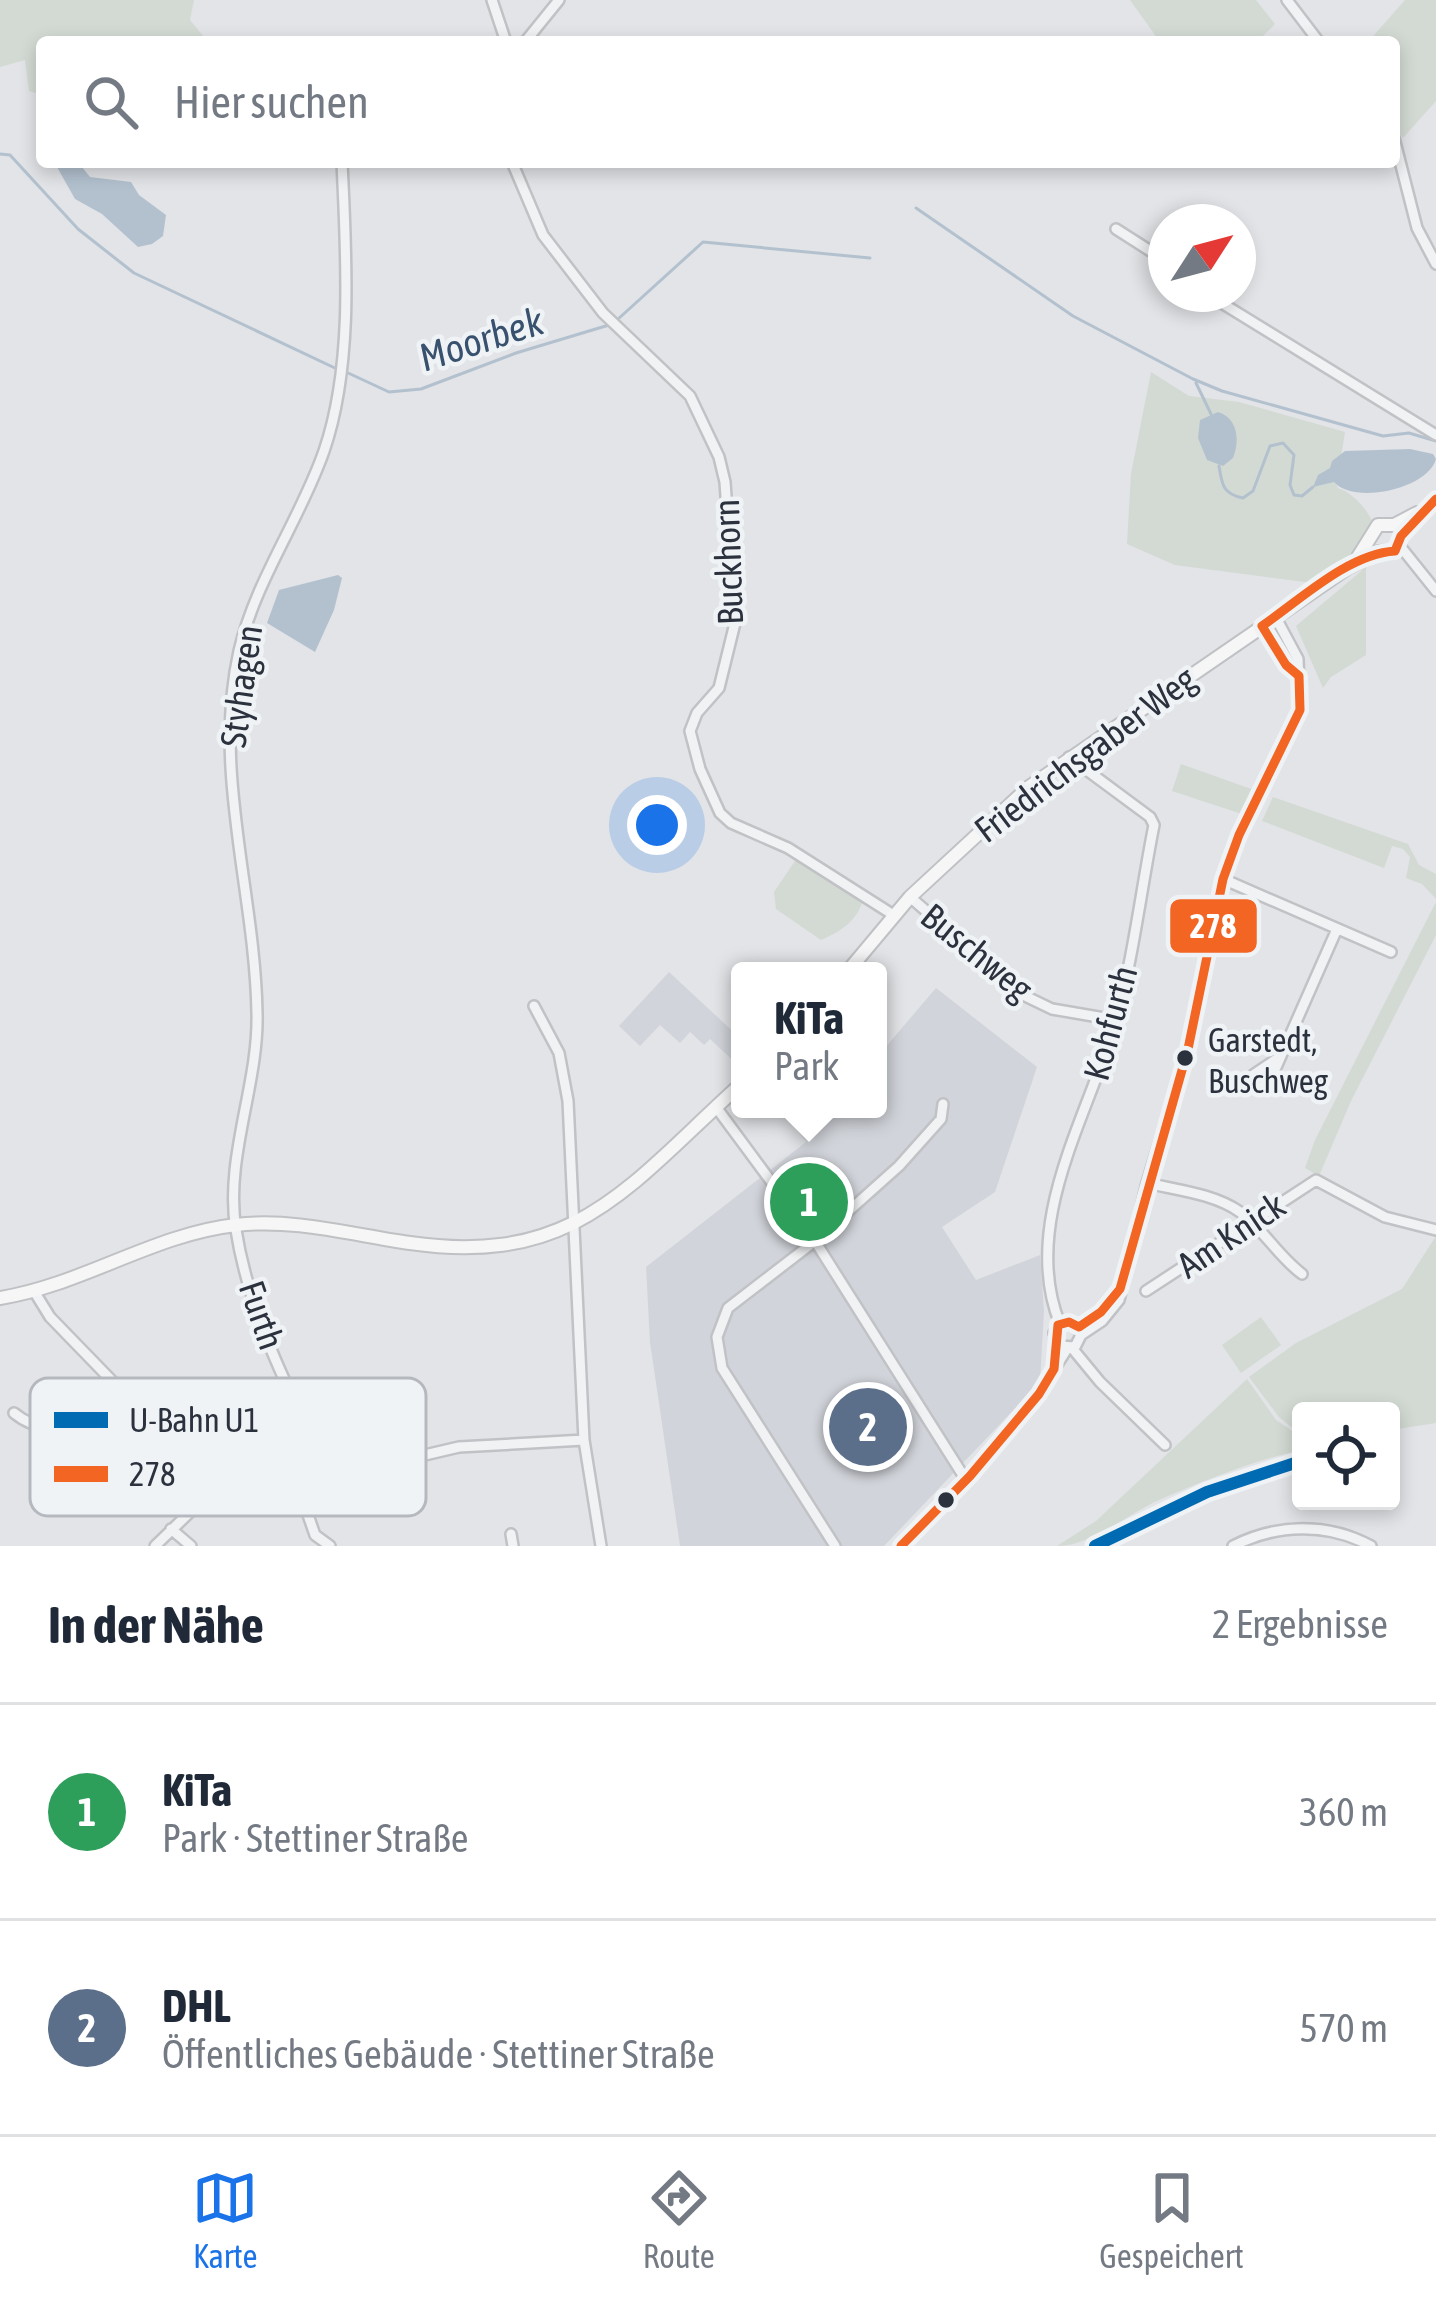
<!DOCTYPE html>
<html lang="de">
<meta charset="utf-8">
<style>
:root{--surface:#fff;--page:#f2f2f3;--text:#1f2937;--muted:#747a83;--line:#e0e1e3;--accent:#1a73e8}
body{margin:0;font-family:"Asap Condensed",sans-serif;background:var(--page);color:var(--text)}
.controls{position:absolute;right:36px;bottom:36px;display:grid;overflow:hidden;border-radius:12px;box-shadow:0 6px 18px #0003}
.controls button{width:108px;height:108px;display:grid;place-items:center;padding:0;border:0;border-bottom:3px solid var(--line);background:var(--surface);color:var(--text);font:60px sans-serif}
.compass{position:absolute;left:1148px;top:204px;width:108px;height:108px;border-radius:50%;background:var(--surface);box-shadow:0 6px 18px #0003;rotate:54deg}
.you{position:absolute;left:657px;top:825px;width:42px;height:42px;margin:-30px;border:9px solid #fff;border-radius:50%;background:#1a73e8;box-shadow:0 0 0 18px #1a73e833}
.badge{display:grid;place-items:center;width:78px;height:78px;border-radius:50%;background:var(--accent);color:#fff;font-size:39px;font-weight:700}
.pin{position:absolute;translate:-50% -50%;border:6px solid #fff;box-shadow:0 3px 12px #0006}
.popup{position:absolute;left:731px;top:962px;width:156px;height:156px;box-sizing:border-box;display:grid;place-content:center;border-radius:12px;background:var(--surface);filter:drop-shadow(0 3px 9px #0005);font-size:39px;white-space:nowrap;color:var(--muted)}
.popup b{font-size:45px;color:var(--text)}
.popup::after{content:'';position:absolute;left:50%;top:100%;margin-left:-24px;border:24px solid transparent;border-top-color:var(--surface)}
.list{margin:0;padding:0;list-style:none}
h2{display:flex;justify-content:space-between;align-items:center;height:156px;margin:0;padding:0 48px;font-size:51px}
h2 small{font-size:39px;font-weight:400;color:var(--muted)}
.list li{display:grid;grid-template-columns:78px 1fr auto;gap:36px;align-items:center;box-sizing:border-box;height:216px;padding:0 48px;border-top:3px solid var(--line)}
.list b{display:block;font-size:45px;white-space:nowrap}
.list p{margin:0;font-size:39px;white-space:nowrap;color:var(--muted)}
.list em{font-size:39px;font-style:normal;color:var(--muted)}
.icon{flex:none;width:66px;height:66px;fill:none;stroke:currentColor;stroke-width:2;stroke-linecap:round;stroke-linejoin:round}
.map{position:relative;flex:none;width:1436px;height:1546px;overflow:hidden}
.search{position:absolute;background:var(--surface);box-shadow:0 6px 18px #0003;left:36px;right:36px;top:36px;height:132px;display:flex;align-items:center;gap:30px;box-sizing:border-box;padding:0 42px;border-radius:12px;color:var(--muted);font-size:45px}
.sheet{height:588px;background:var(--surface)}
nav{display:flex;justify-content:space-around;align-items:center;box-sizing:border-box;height:168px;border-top:3px solid var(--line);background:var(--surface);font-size:33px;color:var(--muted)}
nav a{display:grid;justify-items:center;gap:6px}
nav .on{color:var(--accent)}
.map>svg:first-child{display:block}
.built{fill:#d1d4da}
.green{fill:#d3dad3}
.water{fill:#b3c1cf}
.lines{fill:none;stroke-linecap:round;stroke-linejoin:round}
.stream{stroke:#b3c1cf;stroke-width:3}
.minor-casing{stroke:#c1c2c5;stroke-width:14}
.major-casing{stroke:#bfc1c4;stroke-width:16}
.minor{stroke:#f1f2f4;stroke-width:9}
.major{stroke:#f6f6f6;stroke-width:12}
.bus-1-casing{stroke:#f0f3f6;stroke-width:18}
.bus-1{stroke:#f26522;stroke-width:9}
.metro-1-casing{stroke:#f0f3f6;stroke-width:21}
.metro-1{stroke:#006ab3;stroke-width:12}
.bus-dot{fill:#2b323e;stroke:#f0f3f6;stroke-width:4.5}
.labels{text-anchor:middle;stroke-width:9;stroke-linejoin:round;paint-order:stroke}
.bus-label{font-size:33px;fill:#2b323e;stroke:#f0f3f6;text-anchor:start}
.street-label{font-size:36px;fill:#2b323e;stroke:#f0f3f6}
.water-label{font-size:39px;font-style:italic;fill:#38516e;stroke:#f0f3f6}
.key{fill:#f0f3f6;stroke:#b5b9bf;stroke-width:3}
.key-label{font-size:33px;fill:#2b323e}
.line-badge{stroke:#f0f3f6;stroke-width:4.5}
.badge-label{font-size:33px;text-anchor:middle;font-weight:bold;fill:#fff}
</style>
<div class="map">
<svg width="1436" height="1546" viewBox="0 0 1436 1546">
<rect width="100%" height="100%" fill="#e2e4e7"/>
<path class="built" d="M 669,972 L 740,1038 L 740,1067 L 710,1039 L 704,1045 L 690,1032 L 680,1043 L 660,1025 L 640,1046 L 619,1026 Z
M 936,988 L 1037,1067 L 995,1192 L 942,1227 L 976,1280 L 1040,1255 L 1044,1311 L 1040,1382 L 884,1546 L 680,1546 L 650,1342 L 646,1267 L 806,1142 L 790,1120 L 804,1109 L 878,1109 L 878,1056 Z"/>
<path class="green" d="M 0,0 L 194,0 L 190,20 L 208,42 L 42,42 L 42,95 L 29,91 L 25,60 L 0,67 Z
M 1130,0 L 1256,0 L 1275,24 L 1257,42 L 1160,42 Z
M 1405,0 L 1436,0 L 1436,101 L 1403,138 L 1394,126 L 1394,42 L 1368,42 Z
M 1151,372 L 1189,396 L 1239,402 L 1345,432 L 1341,457 L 1330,468 L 1326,482 L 1335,482 L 1338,488 C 1352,493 1366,507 1372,521 L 1362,546 L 1313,583 L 1175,565 L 1127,544 L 1131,474 Z
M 1366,567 L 1366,655 L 1331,677 L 1323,688 L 1296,626 Z
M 1181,764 L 1254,790 L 1242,814 L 1172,791 Z
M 1273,797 L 1408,844 L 1419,865 L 1436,874 L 1436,899 L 1422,884 L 1406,878 L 1410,857 L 1403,849 L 1392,846 L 1384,868 L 1262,821 Z
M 797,858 L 858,894 L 862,903 C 855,923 839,932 821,940 L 776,909 L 774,892 Z
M 1436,902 L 1436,935 L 1351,1101 L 1319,1176 L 1305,1168 L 1315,1140 Z
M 1436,1236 L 1436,1423 L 1391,1430 L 1391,1411 L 1301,1411 L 1301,1435 L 1279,1417 L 1249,1377 L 1296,1343 L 1402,1289 Z
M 1261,1317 L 1281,1345 L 1241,1373 L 1222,1345 Z
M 1247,1379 L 1276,1420 L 1301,1437 L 1301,1450 C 1252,1461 1205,1480 1159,1500 C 1127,1514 1092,1546 1057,1546 L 1096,1521 Z"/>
<path class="water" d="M 44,162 L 78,162 L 90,177 L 131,182 L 139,195 L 166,215 L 163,236 L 152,244 L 138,247 L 102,214 L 75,199 L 57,167 Z
M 1218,412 C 1238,418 1240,441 1233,458 L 1223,466 L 1207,460 L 1198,438 L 1200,420 Z
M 1410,449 L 1433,454 L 1436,459 C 1428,489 1354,505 1334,482 L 1313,487 L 1318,475 L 1330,468 L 1332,461 L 1345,451 Z
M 338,575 L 342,578 L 334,610 L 315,652 L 267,623 L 279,590 Z"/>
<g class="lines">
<path class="stream" d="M 0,154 L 10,155 L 78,229 L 134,273 L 337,369
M 916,208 L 1073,316 L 1193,379 L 1222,391 L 1383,436 L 1409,433 L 1436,441
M 617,320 L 703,242 L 870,258
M 346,372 L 389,392 L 421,389 L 516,353 L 609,325
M 1196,383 L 1211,414
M 1219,466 C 1222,485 1223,494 1243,498 L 1253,491 L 1270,446 L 1283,443 L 1294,455 L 1290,485 L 1294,495 L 1302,496 L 1313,487"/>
<g class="minor-casing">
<path id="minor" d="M 492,0 L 506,42
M 1287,0 L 1319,42
M 525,42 L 559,0
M 1394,138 L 1417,228 L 1436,264
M 512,162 L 543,235 L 603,313 L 690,396 L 719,457 L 725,482 L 735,623 L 719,688 L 697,713 L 690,731 L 700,769 L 720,813 L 731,823 L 788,848 L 895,916
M 1116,229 L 1166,261
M 1207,294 L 1436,435
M 1400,546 L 1436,591
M 1262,626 L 1286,665 L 1296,670
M 1223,879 L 1391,952
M 910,897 L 1023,995 L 1052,1009 L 1116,1020
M 534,1006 L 559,1053 L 568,1101 L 584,1440 L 601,1546
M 1281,1056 L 1269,1083 L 1258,1089 L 1252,1086 L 1253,1075 L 1281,1056 L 1337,929
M 716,1107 L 815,1241 L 966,1480
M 1147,1183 C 1177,1190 1215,1194 1240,1212 C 1264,1230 1278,1256 1302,1274
M 34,1291 L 50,1317 L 181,1452 L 219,1484
M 1146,1291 L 1316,1180 L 1385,1217 L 1436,1230
M 1079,1327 L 1101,1312 L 1120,1289
M 1059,1346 L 1075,1347 L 1081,1335 L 1102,1321 L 1119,1300 L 1147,1183 L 1188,1049 L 1223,879 L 1239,835 L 1300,710 L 1298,659 L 1276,618
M 1072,1348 L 1100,1382 L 1165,1445
M 1054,1369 L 1059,1346 L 1054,1333 L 1060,1324 C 1020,1225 1087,1118 1115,1024 C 1133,960 1141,890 1154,825 L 1150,817 L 1069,757
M 14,1413 C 53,1445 86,1413 123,1390
M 326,1467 C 289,1392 249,1313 236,1230 C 224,1159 259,1084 257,1013 C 255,892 212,772 239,651 C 256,579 300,520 324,451 C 354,364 346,253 342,162
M 292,1469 L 315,1535 L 330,1546
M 171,1529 L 191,1546
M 511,1534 L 513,1546
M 155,1546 L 219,1484 L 246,1473 L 339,1469 L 382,1465 L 459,1447 L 584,1440
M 835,1546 L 722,1368 L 717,1337 L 728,1308 L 815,1241 L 899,1166 L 941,1119 L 943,1104
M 901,1546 C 962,1485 1023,1422 1067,1349
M 1233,1546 C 1276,1524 1327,1522 1371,1546"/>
</g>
<g class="major-casing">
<path id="major" d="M 1358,557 L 1378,525 L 1394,525 L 1417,513
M 848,971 L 910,897 L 1029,787 L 1349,567 L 1379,552 L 1395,551 L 1401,536 L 1436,499
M 0,1298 C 82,1285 154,1234 236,1225 C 294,1218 353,1235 410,1243 C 576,1267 629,1185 740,1085"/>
</g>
<use href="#minor" class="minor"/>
<use href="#major" class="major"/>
<g class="bus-1-casing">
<path id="bus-1" d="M 901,1546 L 970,1476 L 1039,1394 L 1054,1369 L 1058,1325 L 1069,1322 L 1079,1327 L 1101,1312 L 1120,1289 L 1188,1049 L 1223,879 L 1239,835 L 1300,710 L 1299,676 L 1286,665 L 1262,626 C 1300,600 1348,554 1395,551 L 1401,536 L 1436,499"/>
</g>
<use href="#bus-1" class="bus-1"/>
<g class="metro-1-casing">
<path id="metro-1" d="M 1095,1546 L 1207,1492 L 1301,1461"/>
</g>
<use href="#metro-1" class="metro-1"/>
</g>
<g class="bus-dot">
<circle cx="1185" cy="1058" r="10"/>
<circle cx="946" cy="1500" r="10"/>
</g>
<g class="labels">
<g class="bus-label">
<text x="1208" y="1052">Garstedt,<tspan x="1208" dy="41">Buschweg</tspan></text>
</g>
<g class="street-label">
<text transform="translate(728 562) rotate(-92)" y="13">Buckhorn</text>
<text transform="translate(241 686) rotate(-82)" y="13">Styhagen</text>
<text transform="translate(1085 754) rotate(-37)" y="13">Friedrichsgaber Weg</text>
<text transform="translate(977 952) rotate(39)" y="13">Buschweg</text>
<text transform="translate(1110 1023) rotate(-75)" y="13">Kohfurth</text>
<text transform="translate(1231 1235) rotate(-34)" y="13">Am Knick</text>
<text transform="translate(262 1315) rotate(71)" y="13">Furth</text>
</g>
<g class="water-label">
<text transform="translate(481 339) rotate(-18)" y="14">Moorbek</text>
</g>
</g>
<rect x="30" y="1378" width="396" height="138" rx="18" class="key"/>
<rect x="54" y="1412" width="54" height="16" fill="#006ab3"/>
<rect x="54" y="1466" width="54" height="16" fill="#f26522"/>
<g class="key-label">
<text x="129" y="1432">U-Bahn U1</text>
<text x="129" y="1486">278</text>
</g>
<rect class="line-badge" x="1168" y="897" width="91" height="58" rx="12" fill="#f26522"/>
<g class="badge-label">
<text x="1213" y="938">278</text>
</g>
</svg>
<div class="controls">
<button><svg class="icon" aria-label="locate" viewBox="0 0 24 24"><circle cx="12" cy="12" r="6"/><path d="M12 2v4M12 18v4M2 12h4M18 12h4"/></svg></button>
</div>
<svg class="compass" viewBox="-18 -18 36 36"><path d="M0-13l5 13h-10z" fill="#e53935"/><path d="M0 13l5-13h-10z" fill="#747a83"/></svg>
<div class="you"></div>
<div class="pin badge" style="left:809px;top:1202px;background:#2e9e5b">1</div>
<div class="popup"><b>KiTa</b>Park</div>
<div class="pin badge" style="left:868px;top:1427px;background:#5c6f8a">2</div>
<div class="search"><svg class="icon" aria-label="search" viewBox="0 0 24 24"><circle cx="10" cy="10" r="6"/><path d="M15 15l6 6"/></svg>Hier suchen</div>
</div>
<section class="sheet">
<h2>In der Nähe<small>2 Ergebnisse</small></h2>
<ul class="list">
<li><span class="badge" style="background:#2e9e5b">1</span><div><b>KiTa</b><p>Park · Stettiner Straße</p></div><em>360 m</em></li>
<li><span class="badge" style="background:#5c6f8a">2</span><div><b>DHL</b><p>Öffentliches Gebäude · Stettiner Straße</p></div><em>570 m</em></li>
</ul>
</section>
<nav>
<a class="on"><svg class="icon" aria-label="map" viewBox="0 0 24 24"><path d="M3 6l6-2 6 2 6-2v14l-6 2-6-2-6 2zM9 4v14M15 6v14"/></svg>Karte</a>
<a><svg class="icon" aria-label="directions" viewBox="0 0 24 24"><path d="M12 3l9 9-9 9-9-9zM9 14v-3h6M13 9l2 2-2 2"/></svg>Route</a>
<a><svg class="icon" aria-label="saved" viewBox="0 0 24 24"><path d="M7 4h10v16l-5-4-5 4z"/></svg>Gespeichert</a>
</nav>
